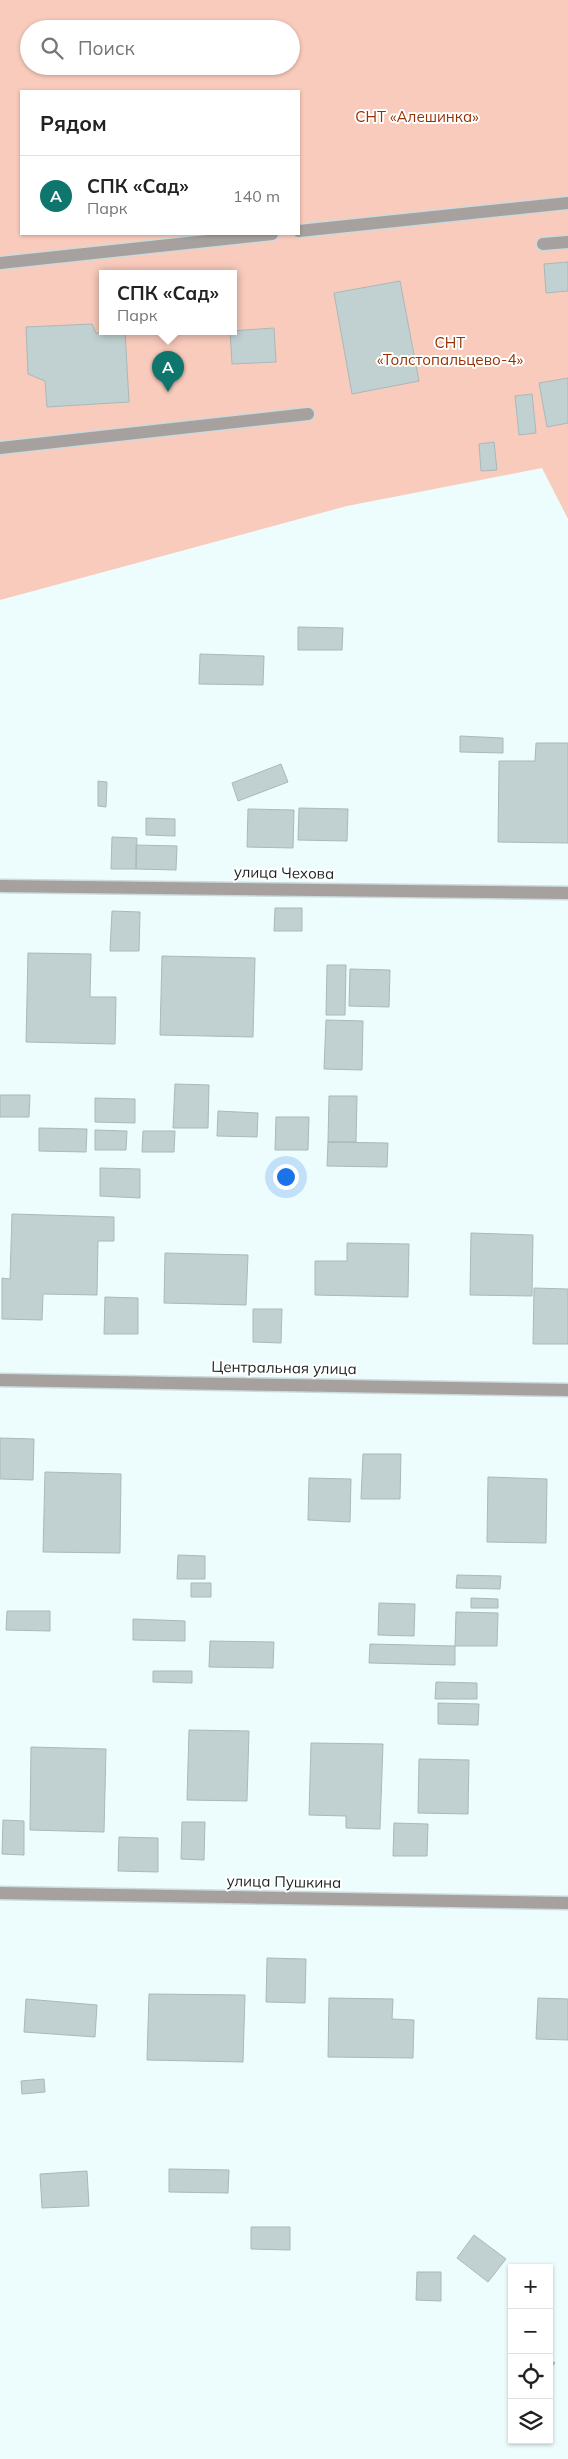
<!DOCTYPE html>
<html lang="ru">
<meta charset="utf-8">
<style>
:root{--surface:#fff;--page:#f2f2f2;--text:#222;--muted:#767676;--line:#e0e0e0;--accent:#0f766e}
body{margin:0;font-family:Mulish,sans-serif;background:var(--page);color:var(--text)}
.controls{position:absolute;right:15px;bottom:15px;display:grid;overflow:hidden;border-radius:0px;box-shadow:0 1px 4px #0004}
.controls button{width:45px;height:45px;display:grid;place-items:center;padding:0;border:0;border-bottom:1px solid var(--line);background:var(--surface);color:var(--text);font:25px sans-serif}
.you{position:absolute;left:285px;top:1176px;width:18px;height:18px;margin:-12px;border:4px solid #fff;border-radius:50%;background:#1a73e8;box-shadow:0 0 0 8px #1a73e833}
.badge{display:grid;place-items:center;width:32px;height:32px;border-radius:50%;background:var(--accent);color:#fff;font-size:16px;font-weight:700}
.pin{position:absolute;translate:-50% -41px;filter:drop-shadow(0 1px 2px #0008)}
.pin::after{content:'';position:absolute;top:26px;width:18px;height:15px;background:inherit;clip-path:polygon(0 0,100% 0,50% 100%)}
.popup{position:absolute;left:99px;top:270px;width:138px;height:65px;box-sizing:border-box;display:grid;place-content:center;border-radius:0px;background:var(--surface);filter:drop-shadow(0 1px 4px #0005);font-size:16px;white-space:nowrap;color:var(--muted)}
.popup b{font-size:19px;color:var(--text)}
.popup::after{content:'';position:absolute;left:50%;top:100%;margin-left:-10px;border:10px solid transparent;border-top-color:var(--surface)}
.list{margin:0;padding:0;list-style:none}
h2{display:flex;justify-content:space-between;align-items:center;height:65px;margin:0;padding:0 20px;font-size:21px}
h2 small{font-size:16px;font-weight:400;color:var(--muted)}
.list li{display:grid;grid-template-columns:32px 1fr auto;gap:15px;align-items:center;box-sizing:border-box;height:80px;padding:0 20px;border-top:1px solid var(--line)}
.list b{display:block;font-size:19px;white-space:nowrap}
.list p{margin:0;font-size:16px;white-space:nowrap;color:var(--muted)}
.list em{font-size:16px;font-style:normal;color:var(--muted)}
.icon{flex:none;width:28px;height:28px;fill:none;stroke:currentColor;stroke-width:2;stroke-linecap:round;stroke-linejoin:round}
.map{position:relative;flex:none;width:568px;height:2459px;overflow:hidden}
.search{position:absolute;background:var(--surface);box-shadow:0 1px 4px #0004;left:20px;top:20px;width:280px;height:55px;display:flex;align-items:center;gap:12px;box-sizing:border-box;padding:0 18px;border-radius:28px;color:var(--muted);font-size:19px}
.panel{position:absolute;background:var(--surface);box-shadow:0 1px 4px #0004;left:20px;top:90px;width:280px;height:145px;border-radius:0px}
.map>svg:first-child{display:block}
.green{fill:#f9cbbc;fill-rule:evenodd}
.building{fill:#c1d1d1;stroke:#a9b9b9}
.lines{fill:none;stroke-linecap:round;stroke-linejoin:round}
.minor-casing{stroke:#cbdada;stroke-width:15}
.minor{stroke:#a6a09e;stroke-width:12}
.labels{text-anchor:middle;stroke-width:4;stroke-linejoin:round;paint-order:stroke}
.park-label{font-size:15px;fill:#963102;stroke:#fff}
.street-label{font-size:15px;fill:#1b2121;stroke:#fff}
</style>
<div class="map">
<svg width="568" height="2459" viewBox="0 0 568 2459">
<rect width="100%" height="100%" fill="#edfdfd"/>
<path class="green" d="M 0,0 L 568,0 L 568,519 L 542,468 L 347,506 L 0,600 ZM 29,29 L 291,29 L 291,66 L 29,66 ZM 21,91 L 299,91 L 299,234 L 21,234 ZM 103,273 L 233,273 L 233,331 L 103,331 Z"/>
<path class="building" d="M 568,262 L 568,291 L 546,293 L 544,264 Z
M 400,281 L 419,381 L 352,394 L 334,293 Z
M 92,324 L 96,333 L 125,331 L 129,402 L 47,407 L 45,381 L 28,374 L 26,327 Z
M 274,328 L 276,362 L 232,364 L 230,331 Z
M 568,378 L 568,423 L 547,427 L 539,383 Z
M 532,394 L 536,433 L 519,435 L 515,396 Z
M 494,442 L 497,470 L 481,471 L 479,444 Z
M 298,627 L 343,628 L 342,650 L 298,650 Z
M 200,654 L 264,656 L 263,685 L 199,684 Z
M 460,736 L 503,738 L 503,753 L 460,752 Z
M 536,743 L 568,743 L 568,843 L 498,842 L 499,761 L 535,761 Z
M 281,764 L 288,782 L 238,801 L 232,783 Z
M 98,781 L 107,782 L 106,807 L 98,806 Z
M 299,808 L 348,809 L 347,841 L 298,840 Z
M 248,809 L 294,810 L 293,848 L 247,847 Z
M 146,818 L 175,819 L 175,836 L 146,835 Z
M 112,837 L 137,838 L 136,869 L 111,869 Z
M 136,845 L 177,846 L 176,870 L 136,869 Z
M 275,908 L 302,908 L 302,931 L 274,931 Z
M 112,911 L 140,912 L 139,951 L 110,951 Z
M 28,953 L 91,954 L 90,997 L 116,997 L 115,1044 L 26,1042 Z
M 162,956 L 255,958 L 253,1037 L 160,1035 Z
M 327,965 L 346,965 L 345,1015 L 326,1015 Z
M 350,969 L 390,970 L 389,1007 L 349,1006 Z
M 326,1020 L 363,1021 L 362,1070 L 324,1069 Z
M 175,1084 L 209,1085 L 208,1128 L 173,1128 Z
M 0,1095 L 30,1095 L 29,1117 L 0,1117 Z
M 329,1096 L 357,1096 L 356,1142 L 328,1142 Z
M 95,1098 L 135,1099 L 135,1123 L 95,1122 Z
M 218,1111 L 258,1113 L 257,1137 L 217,1136 Z
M 276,1117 L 309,1117 L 308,1150 L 275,1150 Z
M 39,1128 L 87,1129 L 86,1152 L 39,1151 Z
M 95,1130 L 127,1131 L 126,1150 L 95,1150 Z
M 143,1131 L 175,1131 L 174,1152 L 142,1152 Z
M 328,1142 L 388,1143 L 387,1167 L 327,1166 Z
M 100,1168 L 140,1169 L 140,1198 L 100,1196 Z
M 12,1214 L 114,1217 L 114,1241 L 98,1241 L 97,1295 L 43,1294 L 42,1320 L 2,1319 L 2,1278 L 10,1279 Z
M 471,1233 L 533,1235 L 532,1296 L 470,1295 Z
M 347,1243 L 409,1244 L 408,1297 L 315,1295 L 315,1261 L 347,1261 Z
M 165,1253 L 248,1255 L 246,1305 L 164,1303 Z
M 534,1288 L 568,1289 L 568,1344 L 533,1344 Z
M 105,1297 L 138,1298 L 138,1334 L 104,1334 Z
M 253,1309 L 282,1309 L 281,1343 L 253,1342 Z
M 0,1438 L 34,1439 L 33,1480 L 0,1479 Z
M 363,1454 L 401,1454 L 400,1499 L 361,1499 Z
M 45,1472 L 121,1474 L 120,1553 L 43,1552 Z
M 488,1477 L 547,1479 L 546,1543 L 487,1542 Z
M 309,1478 L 351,1479 L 350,1522 L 308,1520 Z
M 178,1555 L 205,1556 L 205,1579 L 177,1579 Z
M 457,1575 L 501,1576 L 500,1589 L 456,1588 Z
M 191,1583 L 211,1583 L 211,1597 L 191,1597 Z
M 471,1598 L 498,1599 L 498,1608 L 471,1608 Z
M 379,1603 L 415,1604 L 414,1636 L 378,1635 Z
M 7,1611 L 50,1611 L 50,1631 L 6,1630 Z
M 456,1612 L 498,1613 L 497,1646 L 455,1646 Z
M 133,1619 L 185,1621 L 185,1641 L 133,1640 Z
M 210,1641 L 274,1642 L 273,1668 L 209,1667 Z
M 370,1644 L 455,1646 L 455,1665 L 369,1663 Z
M 153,1671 L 192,1671 L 192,1683 L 153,1682 Z
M 436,1682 L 477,1683 L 477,1699 L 435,1699 Z
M 438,1703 L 479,1704 L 478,1725 L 438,1724 Z
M 189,1730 L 249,1731 L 247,1801 L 187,1800 Z
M 311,1743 L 383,1744 L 380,1829 L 346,1828 L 346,1816 L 309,1815 Z
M 31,1747 L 106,1749 L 104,1832 L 30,1830 Z
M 419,1759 L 469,1760 L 468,1814 L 418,1813 Z
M 3,1820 L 24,1821 L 24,1855 L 2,1854 Z
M 182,1822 L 205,1822 L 204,1860 L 181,1859 Z
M 394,1823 L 428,1824 L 427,1856 L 393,1856 Z
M 119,1837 L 158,1838 L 158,1872 L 118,1871 Z
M 267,1958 L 306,1959 L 305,2003 L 266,2002 Z
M 149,1994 L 245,1995 L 243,2062 L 147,2060 Z
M 329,1998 L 393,1999 L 392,2019 L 414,2020 L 413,2058 L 328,2057 Z
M 538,1998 L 568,1999 L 568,2040 L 536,2039 Z
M 26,1999 L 97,2005 L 95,2037 L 24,2032 Z
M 44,2079 L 45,2092 L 22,2094 L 21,2081 Z
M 169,2169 L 229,2170 L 228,2193 L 169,2192 Z
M 87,2171 L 89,2206 L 42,2208 L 40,2174 Z
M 251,2227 L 290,2227 L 290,2250 L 251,2249 Z
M 474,2235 L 506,2259 L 488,2282 L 457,2258 Z
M 417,2272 L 441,2272 L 441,2301 L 416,2300 Z
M 549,2359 L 555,2363 L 549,2370 Z"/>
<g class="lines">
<g class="minor-casing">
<path id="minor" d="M 299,231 L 568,203
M 543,244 L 568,242
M 0,263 L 272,234
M 0,448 L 308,414
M 0,886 L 568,893
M 0,1380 L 568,1390
M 0,1893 L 568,1903"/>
</g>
<use href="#minor" class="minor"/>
</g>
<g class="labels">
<g class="park-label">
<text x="417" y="122">СНТ «Алешинка»</text>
<text x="450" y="348">СНТ<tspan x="450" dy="17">«Толстопальцево-4»</tspan></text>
</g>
<g class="street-label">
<text transform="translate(284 873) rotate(1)" y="5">улица Чехова</text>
<text transform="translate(284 1368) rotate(1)" y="5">Центральная улица</text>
<text transform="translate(284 1882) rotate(1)" y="5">улица Пушкина</text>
</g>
</g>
</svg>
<div class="controls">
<button>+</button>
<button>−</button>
<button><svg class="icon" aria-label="locate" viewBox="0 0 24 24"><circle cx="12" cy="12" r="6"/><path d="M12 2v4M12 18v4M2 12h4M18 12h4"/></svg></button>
<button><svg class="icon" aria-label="layers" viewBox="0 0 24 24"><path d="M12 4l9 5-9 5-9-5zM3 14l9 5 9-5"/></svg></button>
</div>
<div class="you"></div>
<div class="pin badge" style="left:168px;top:392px">A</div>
<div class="popup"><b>СПК «Сад»</b>Парк</div>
<div class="search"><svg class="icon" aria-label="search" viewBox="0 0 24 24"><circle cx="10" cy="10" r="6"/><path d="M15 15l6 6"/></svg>Поиск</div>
<section class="panel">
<h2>Рядом<small></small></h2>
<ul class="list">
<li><span class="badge">A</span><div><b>СПК «Сад»</b><p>Парк</p></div><em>140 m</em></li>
</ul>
</section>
</div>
